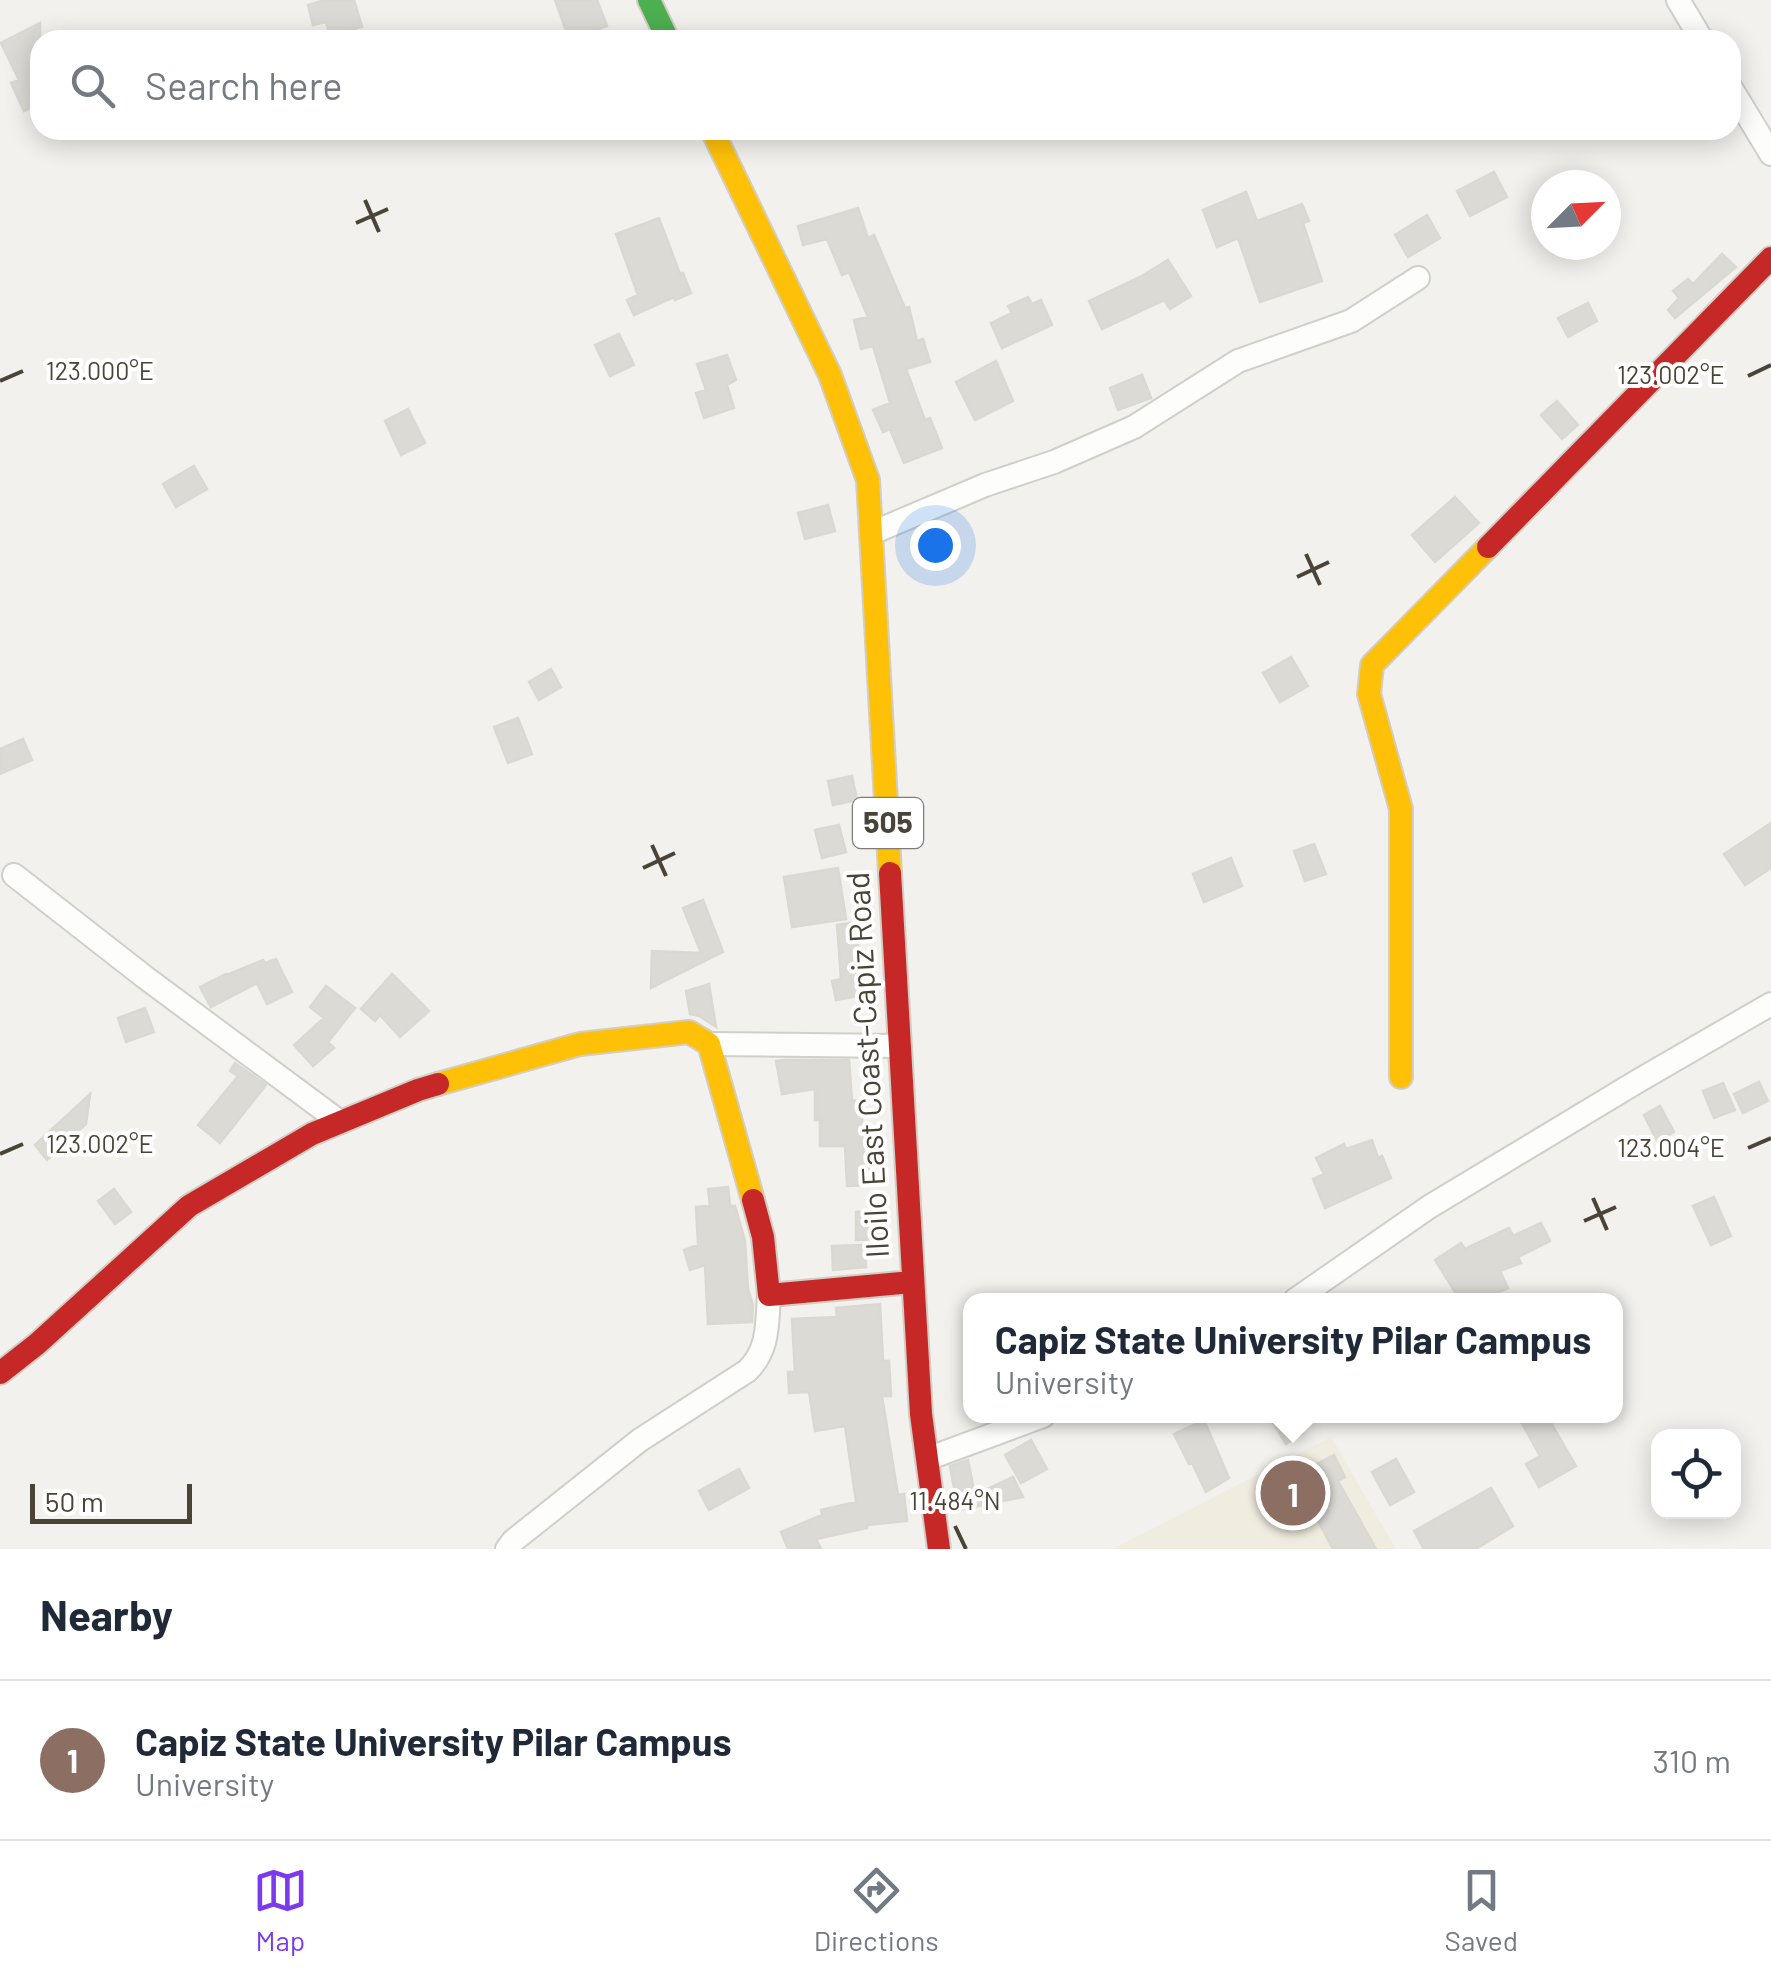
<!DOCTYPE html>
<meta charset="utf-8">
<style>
:root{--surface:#fff;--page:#f2f2f3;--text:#1f2937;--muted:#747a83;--line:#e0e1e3;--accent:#7c3aed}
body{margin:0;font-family:Barlow,sans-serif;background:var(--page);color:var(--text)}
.controls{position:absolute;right:30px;bottom:30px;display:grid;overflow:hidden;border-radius:20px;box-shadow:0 5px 25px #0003}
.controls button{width:90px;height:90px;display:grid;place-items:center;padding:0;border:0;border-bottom:2px solid var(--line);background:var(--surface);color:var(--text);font:50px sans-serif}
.compass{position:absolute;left:1531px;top:170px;width:90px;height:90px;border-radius:50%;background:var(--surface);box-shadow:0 5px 25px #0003;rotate:66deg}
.scale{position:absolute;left:30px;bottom:25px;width:162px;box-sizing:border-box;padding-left:10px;border:5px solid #4a4338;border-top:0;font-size:28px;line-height:35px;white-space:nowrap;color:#4a4338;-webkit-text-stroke:8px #fff;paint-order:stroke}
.you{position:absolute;left:935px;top:545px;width:35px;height:35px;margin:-25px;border:8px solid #fff;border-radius:50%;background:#1a73e8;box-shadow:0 0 0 15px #1a73e833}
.badge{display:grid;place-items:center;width:65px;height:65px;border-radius:50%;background:var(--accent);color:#fff;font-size:32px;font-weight:700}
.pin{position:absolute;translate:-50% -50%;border:5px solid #fff;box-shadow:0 2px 10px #0006}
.popup{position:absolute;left:963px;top:1293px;width:660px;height:130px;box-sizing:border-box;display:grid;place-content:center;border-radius:20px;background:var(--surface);filter:drop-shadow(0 2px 8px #0005);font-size:32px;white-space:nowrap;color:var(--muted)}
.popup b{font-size:38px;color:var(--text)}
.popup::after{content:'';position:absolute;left:50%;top:100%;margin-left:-20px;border:20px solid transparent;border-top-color:var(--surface)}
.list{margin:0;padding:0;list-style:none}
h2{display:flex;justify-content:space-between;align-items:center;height:130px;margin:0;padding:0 40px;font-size:42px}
h2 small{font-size:32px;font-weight:400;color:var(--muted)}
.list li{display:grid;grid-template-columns:65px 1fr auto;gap:30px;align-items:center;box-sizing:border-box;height:160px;padding:0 40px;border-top:2px solid var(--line)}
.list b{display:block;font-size:38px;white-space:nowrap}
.list p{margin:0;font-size:32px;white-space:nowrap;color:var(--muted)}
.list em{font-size:32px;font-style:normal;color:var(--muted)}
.icon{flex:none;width:55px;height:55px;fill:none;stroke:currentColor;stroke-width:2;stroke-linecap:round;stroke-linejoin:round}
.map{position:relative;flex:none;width:1771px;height:1549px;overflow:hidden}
.search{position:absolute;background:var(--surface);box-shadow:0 5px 25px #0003;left:30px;right:30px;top:30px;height:110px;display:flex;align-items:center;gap:25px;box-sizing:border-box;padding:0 35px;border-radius:30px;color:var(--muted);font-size:38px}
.sheet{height:290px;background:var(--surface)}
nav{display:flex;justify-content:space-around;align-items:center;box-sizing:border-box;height:140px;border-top:2px solid var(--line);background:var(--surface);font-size:28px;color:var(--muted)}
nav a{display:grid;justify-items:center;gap:5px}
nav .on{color:var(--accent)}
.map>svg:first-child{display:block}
.education{fill:#f0ecdf}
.building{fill:#dcdad5;stroke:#dbd8d2;stroke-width:2.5}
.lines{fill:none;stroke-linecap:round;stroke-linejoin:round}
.street-casing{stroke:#d0cfca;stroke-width:26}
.fast-casing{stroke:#d2cec4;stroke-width:26}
.slow-casing{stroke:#d2cec4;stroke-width:26}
.jam-casing{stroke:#d2cec4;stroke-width:26}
.street{stroke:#fdfdfc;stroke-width:22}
.fast{stroke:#4caf50;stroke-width:22}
.slow{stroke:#ffc107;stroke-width:22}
.jam{stroke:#c62828;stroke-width:22}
.ticks{fill:none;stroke:#4a4338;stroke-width:4}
.labels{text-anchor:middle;stroke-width:8;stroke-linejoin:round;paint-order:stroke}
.shield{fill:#fff;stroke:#807b74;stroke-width:2.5}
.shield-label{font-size:30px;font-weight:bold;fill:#4a4338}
.street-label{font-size:32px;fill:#4a4338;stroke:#fff}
.ticks-label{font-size:25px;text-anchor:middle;fill:#4a4338;stroke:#fff;stroke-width:8;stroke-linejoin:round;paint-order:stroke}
</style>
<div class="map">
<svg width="1771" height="1549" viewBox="0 0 1771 1549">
<rect width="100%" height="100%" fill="#f2f1ed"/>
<path class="education" d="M 1331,1437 L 1396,1549 L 1113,1549 Z"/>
<path class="building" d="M 325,0 L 354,0 L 362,27 L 330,36 L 326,22 L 313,25 L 308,5 Z
M 555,0 L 597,0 L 607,26 L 569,39 Z
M 40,23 L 40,103 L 24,111 L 11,83 L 19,80 L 1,43 Z
M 1494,172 L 1507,197 L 1470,216 L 1457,191 Z
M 1246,192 L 1257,221 L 1302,204 L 1309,221 L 1303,223 L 1322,281 L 1260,302 L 1238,238 L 1217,247 L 1203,210 Z
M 858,208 L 868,238 L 874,235 L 905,308 L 909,307 L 917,341 L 923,339 L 930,362 L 906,369 L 925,420 L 930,418 L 942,448 L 904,463 L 890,429 L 883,432 L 873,410 L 890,403 L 873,346 L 861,349 L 854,320 L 868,317 L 849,272 L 842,275 L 827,239 L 803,245 L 798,226 Z
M 1427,215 L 1440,238 L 1408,257 L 1395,235 Z
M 659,218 L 680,274 L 683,273 L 691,293 L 675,300 L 674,297 L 634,315 L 627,300 L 638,295 L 616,234 Z
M 1722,254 L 1736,267 L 1675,318 L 1668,310 L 1679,298 L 1673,291 L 1688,279 L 1693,284 Z
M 1168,260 L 1191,296 L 1170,309 L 1164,300 L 1102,329 L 1089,301 L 1140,277 Z
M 1028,297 L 1032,304 L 1041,300 L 1052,325 L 1002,348 L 991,323 L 1012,313 L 1008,306 Z
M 1588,303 L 1597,321 L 1568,337 L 1558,318 Z
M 619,334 L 634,365 L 610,376 L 595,345 Z
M 727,355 L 736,380 L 727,385 L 734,408 L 704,418 L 696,393 L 706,390 L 697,364 Z
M 996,361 L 1013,401 L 975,420 L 956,382 Z
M 1142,375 L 1151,398 L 1118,410 L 1110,388 Z
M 1557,401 L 1578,425 L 1562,439 L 1541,415 Z
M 408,409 L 425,443 L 401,455 L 385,421 Z
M 194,466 L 207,489 L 176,507 L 163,484 Z
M 1455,497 L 1479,523 L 1435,562 L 1412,535 Z
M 828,505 L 835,531 L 805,539 L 798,513 Z
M 1291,657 L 1308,686 L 1280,702 L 1263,673 Z
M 551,669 L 561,687 L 539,700 L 529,682 Z
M 518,718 L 532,754 L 508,763 L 494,727 Z
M 23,739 L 32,760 L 0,774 L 0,749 Z
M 852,776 L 857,800 L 833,805 L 828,781 Z
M 1771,823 L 1771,868 L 1745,885 L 1724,854 Z
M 839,825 L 846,852 L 822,858 L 815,830 Z
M 1314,844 L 1326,874 L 1305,881 L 1294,851 Z
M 1231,858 L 1242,886 L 1204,902 L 1193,874 Z
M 838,868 L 846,919 L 792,927 L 784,877 Z
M 703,900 L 723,952 L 651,988 L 652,951 L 701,953 L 683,908 Z
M 856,922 L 861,976 L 871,974 L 874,993 L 836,1000 L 832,981 L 841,979 L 837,925 Z
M 276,959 L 292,992 L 267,1004 L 257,983 L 211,1007 L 200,987 L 226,974 L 227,975 L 263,960 L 265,963 Z
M 392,974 L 429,1011 L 400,1037 L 380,1015 L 375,1021 L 361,1009 Z
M 709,984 L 716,1027 L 699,1016 L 690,1014 L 686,991 Z
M 326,986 L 355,1008 L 328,1042 L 334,1048 L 313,1066 L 294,1045 L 324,1018 L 310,1007 Z
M 145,1008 L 154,1032 L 126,1042 L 118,1018 Z
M 784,1060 L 849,1060 L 852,1101 L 861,1100 L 864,1154 L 868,1154 L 870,1185 L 847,1186 L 845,1146 L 820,1146 L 820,1120 L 815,1120 L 815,1089 L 782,1094 L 776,1061 Z
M 235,1063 L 266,1085 L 220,1143 L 198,1125 L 238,1076 L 230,1071 Z
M 1759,1082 L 1768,1101 L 1743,1113 L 1734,1094 Z
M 1723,1083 L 1735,1110 L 1714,1118 L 1703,1091 Z
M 90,1094 L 86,1124 L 47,1160 L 35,1145 Z
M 1660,1106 L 1674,1132 L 1657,1141 L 1644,1115 Z
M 1372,1140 L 1378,1158 L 1382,1156 L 1391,1178 L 1325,1208 L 1313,1179 L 1324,1174 L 1316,1158 L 1344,1144 L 1346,1149 Z
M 728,1187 L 730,1206 L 735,1206 L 745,1241 L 748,1290 L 753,1305 L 752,1322 L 708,1324 L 705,1265 L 690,1270 L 684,1250 L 698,1245 L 696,1207 L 710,1206 L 708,1189 Z
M 114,1189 L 131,1212 L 115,1224 L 98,1201 Z
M 1714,1197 L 1731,1236 L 1711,1245 L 1693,1206 Z
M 886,1211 L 886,1239 L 856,1240 L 856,1212 Z
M 1541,1223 L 1550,1241 L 1518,1257 L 1521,1263 L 1500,1271 L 1508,1288 L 1494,1294 L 1498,1300 L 1460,1300 L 1435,1260 L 1461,1243 L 1465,1249 L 1509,1228 L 1513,1236 Z
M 865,1245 L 866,1267 L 833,1270 L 832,1246 Z
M 880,1304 L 883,1361 L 889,1361 L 891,1396 L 882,1396 L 898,1495 L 904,1494 L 907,1521 L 867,1525 L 867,1528 L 816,1539 L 821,1549 L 788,1549 L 781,1532 L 822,1515 L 821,1510 L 856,1502 L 845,1426 L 815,1431 L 809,1392 L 789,1393 L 788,1372 L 795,1372 L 792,1319 L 837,1317 L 836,1308 Z
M 1269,1416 L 1292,1416 L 1303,1433 L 1286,1444 Z
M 1518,1416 L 1547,1416 L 1576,1466 L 1539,1487 L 1526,1464 L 1540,1456 Z
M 1204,1420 L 1229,1478 L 1206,1492 L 1192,1463 L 1189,1464 L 1174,1434 Z
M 1031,1440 L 1047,1469 L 1021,1483 L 1005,1455 Z
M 1334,1455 L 1345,1477 L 1338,1481 L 1376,1549 L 1333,1549 L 1294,1476 Z
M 1396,1459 L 1414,1492 L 1390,1505 L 1372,1472 Z
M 968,1460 L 975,1495 L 1013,1477 L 1023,1497 L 958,1510 L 950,1466 Z
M 739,1469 L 749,1488 L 709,1510 L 699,1491 Z
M 1491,1488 L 1513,1526 L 1476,1549 L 1424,1549 L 1414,1531 Z"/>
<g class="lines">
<g class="street-casing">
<path id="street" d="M 1678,0 L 1702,40
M 1731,88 L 1771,154
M 872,533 L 985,485 L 1054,462 L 1134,427 L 1238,361 L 1351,321 L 1418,278
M 14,875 L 146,978 L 340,1122
M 709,1044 L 899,1046
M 1295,1300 L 1429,1207 L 1638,1081 L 1771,1004
M 927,1459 L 1043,1416
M 507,1549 L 513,1541 L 640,1440 L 747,1371 C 769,1350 767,1324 769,1295"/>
</g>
<g class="fast-casing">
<path id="fast" d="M 649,0 L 668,40"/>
</g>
<g class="slow-casing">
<path id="slow" d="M 712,130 L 830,375 L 868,480 L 890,873
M 1401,1077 L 1401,809 L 1369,694 L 1372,665 L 1488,547
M 438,1084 L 580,1044 L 689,1032 L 709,1044 L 753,1200"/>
</g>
<g class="jam-casing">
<path id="jam" d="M 1488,547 L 1771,258
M 890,873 L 921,1414 L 939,1549
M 753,1200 L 763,1237 L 769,1295 L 912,1282
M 0,1373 L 37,1344 L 189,1206 L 312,1134 L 418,1090 L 438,1084"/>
</g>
<use href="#street" class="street"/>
<use href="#fast" class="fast"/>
<use href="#slow" class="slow"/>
<use href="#jam" class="jam"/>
</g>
<path class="ticks" d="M 365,200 L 379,232M 356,223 L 388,209M 1748,376 L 1771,365M 0,381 L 23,371M 1306,554 L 1320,585M 1297,577 L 1329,562M 652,845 L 666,876M 643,868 L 675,853M 1748,1148 L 1771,1138M 0,1154 L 23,1144M 1593,1198 L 1607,1230M 1584,1221 L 1616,1207M 955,1526 L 966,1549"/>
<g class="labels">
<rect class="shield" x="853" y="798" width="70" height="50" rx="8"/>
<g class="shield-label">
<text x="888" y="833">505</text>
</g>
<g class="street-label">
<text transform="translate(868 1065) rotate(-93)" y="11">Iloilo East Coast-Capiz Road</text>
</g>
</g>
<g class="ticks-label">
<text x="100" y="380">123.000°E</text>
<text x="1671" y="384">123.002°E</text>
<text x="100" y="1153">123.002°E</text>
<text x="1671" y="1157">123.004°E</text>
<text x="955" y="1510">11.484°N</text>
</g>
</svg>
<div class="controls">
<button><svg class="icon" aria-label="locate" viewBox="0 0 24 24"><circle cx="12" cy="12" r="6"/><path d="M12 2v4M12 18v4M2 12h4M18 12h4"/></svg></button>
</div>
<svg class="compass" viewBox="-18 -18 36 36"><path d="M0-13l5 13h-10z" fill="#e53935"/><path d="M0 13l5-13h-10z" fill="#747a83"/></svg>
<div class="scale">50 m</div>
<div class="you"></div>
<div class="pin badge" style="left:1293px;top:1493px;background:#8d6e63">1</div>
<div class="popup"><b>Capiz State University Pilar Campus</b>University</div>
<div class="search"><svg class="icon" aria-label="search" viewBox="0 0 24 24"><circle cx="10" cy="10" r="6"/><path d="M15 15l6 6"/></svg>Search here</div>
</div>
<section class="sheet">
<h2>Nearby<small></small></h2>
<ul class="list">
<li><span class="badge" style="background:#8d6e63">1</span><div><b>Capiz State University Pilar Campus</b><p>University</p></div><em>310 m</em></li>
</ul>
</section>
<nav>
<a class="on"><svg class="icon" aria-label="map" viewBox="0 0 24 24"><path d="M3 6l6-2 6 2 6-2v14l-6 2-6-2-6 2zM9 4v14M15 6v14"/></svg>Map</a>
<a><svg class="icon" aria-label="directions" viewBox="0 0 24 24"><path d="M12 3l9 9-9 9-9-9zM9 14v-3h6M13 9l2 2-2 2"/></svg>Directions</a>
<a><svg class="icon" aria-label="saved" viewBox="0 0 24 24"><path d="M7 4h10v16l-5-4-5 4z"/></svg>Saved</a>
</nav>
